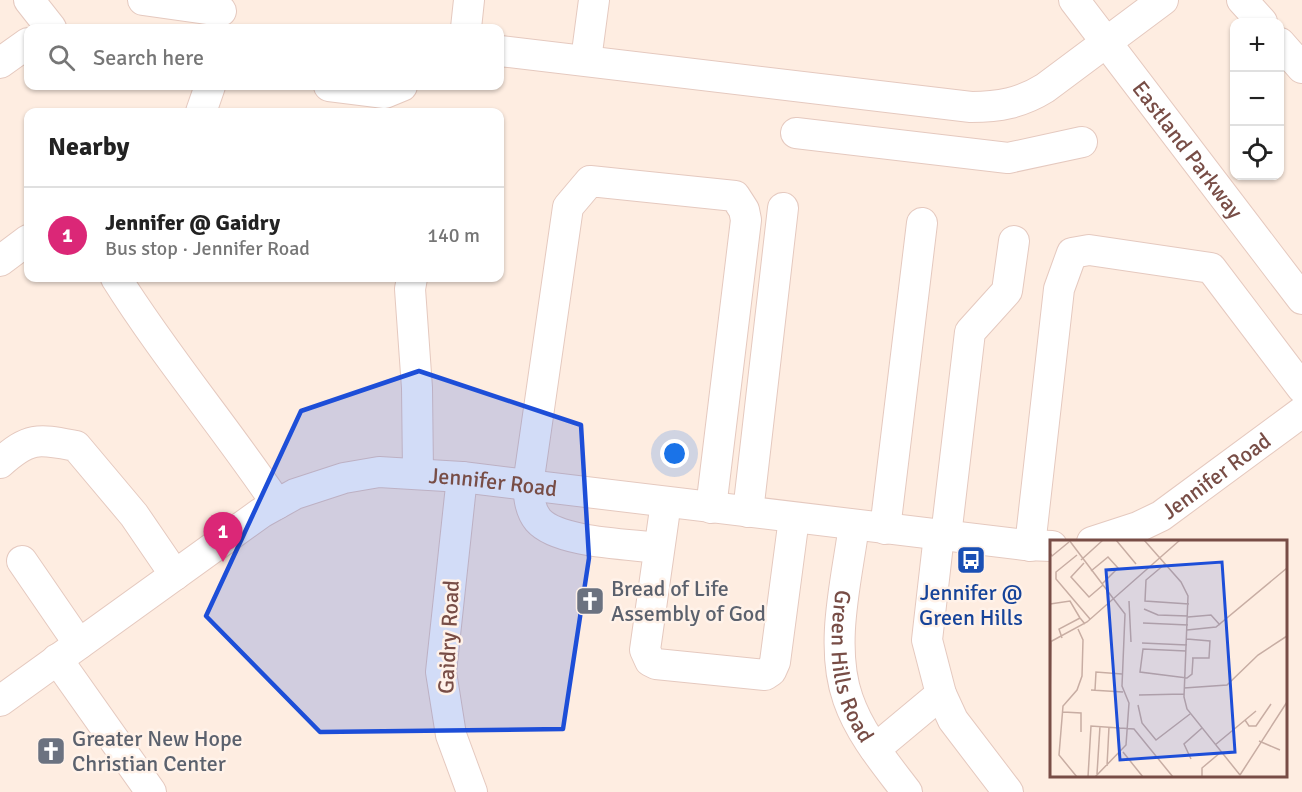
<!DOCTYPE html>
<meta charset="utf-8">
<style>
:root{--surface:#fff;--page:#f6f6f6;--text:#222;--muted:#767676;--line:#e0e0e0;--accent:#db2777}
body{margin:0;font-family:Signika,sans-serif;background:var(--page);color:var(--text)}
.controls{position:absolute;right:18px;top:18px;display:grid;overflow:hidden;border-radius:12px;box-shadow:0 2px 4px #0004}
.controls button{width:54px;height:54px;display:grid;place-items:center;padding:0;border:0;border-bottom:2px solid var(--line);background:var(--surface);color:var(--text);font:30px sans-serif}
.you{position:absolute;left:675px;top:454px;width:21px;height:21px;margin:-15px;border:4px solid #fff;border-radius:50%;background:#1a73e8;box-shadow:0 0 0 9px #1a73e833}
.badge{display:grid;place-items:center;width:39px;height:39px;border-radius:50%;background:var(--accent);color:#fff;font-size:20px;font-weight:700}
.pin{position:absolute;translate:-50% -50px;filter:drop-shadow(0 2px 3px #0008)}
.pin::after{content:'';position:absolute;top:32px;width:21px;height:18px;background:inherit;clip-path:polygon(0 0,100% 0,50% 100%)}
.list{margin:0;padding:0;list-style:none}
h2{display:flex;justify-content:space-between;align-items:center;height:78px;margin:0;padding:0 24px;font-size:26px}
h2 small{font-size:20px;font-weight:400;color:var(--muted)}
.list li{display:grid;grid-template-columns:39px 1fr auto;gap:18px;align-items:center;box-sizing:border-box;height:96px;padding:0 24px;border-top:2px solid var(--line)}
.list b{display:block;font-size:22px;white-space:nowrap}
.list p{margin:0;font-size:20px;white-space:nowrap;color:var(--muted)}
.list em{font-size:20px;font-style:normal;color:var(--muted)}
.icon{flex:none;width:33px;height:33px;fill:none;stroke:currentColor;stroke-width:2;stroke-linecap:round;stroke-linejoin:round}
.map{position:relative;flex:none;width:1302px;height:792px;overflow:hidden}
.search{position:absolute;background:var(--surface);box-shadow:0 2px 4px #0004;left:24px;top:24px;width:480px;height:66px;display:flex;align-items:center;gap:15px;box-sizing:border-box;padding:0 21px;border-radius:12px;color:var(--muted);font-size:22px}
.panel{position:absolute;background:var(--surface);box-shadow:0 2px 4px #0004;left:24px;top:108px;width:480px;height:174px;border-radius:12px}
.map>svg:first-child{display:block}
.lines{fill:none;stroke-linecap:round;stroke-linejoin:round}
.minor-casing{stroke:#e5c9bf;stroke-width:32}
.minor{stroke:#fff;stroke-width:30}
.marked{fill:#1d4ed8;fill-opacity:0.2;stroke:#1d4ed8;stroke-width:4.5;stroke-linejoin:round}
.labels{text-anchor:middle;stroke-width:5;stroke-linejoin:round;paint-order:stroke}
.street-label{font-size:22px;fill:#784d46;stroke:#fff2e9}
.worship-label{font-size:22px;fill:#5b616d;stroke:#fff2e9;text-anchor:start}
.transit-label{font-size:22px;fill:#164399;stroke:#fff2e9}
.inset-road{fill:none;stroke:#c8ada3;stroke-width:1.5}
.view{fill:#1d4ed8;fill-opacity:0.15;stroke:#1d4ed8;stroke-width:3}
.inset-edge{fill:none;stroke:#784d46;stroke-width:3}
</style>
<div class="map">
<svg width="1302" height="792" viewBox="0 0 1302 792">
<rect width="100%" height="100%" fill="#feede1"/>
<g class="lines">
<g class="minor-casing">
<g id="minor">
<path d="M 29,0 L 51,28"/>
<path d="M 143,0 L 221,11"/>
<path id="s1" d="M 1074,0 L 1302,299"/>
<path d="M 1242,0 L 1262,22"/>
<path d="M 466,28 L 469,0"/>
<path d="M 1280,43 L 1302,68"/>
<path d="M 500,51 L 971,107 C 999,107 1021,103 1045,88 L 1163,0"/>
<path d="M 586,60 L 594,0"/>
<path d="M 0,63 L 28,43"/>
<path d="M 329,86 L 385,93 L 402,86"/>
<path d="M 201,112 L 210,86"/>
<path d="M 796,133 L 1008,158 L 1082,142"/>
<path d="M 0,261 L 28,240"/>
<path d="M 116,278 C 165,356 225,427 277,504"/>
<path d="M 412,278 L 410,289 L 417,388 L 418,473"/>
<path d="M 0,463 C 30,436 39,439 76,446 L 134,515 L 175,575"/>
<path d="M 462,477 L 441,672 L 451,735 L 472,792"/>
<path d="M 666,502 L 645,650 L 650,661 L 656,664 L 765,675 L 771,671 L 775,662 L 794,518"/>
<path d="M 748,512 L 783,208"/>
<path id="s2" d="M 854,525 C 847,579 829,645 848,699 C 860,734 885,763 907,792"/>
<path d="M 885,529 L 922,223"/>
<path d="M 946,536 L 970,332 L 1007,291 L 1014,241"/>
<path id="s3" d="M 1092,542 L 1138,527 L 1161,516 L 1302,412"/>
<path d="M 1030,546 L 1059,289 L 1072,253 L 1089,250 L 1211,268 L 1302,388"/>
<path d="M 659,548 C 629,544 558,543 538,520 C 530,510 529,498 528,485 L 568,207 L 590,181 L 735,196 L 744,210 L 746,220 L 711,508"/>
<path d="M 22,561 L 79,644"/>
<path d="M 57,659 L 151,792"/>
<path d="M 941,694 L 953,720 L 1008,792"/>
<path id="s4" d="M 0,701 L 261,513 L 295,494 L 344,478 L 379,472 L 462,477 L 1025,545 L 1052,546"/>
<path d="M 875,749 L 941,694 L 927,640 L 939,535"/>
</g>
</g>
<use href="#minor" class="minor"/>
</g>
<path class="marked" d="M 419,371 L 581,425 L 589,558 L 563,729 L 320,732 L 206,616 L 301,411 Z"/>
<defs>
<g id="bus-square" transform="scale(1.5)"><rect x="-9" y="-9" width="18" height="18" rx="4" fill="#1a4fb4" stroke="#fff2e9"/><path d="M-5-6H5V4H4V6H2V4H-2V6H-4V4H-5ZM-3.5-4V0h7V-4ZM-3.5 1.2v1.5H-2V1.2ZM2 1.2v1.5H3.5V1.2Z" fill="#fff"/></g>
<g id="church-square" transform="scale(1.5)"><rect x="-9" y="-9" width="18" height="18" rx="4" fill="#6b7280" stroke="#fff2e9"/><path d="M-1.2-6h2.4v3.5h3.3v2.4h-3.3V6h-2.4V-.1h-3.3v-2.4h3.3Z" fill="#fff"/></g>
</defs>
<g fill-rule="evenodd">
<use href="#bus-square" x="971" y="560"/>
<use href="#church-square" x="590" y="601"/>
<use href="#church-square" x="51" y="751"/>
</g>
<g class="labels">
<g class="street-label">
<text dy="8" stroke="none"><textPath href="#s1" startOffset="188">Eastland Parkway</textPath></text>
<text dy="8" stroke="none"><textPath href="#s3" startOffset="142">Jennifer Road</textPath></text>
<text dy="8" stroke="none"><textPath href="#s4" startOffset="562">Jennifer Road</textPath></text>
<text transform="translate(448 637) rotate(-87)" y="8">Gaidry Road</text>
<text dy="8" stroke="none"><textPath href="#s2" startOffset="144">Green Hills Road</textPath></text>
</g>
<g class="worship-label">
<text x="611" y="596">Bread of Life<tspan x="611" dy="25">Assembly of God</tspan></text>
<text x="72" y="746">Greater New Hope<tspan x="72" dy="25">Christian Center</tspan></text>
</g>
<g class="transit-label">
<text x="971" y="600">Jennifer @<tspan x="971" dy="25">Green Hills</tspan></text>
</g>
</g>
<g transform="translate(1050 540)">
<rect width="237" height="237" fill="#feede1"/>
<path class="inset-road" d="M 19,0 L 75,74 L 72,146 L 79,163 L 76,205 L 45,237M 66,0 L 86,24M 94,0 L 131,42 L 138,56 L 134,157 L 137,169 L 190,235M 0,13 L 2,16 L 19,2M 27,15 L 6,32 L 6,39 L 40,79M 31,20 L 53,0M 34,23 L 21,37 L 39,57 L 53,45M 115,24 L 96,40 L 95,61 L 139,64M 41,31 L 58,17 L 68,28 L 52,44M 79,61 L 81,102M 0,64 L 20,61 L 30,78M 94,69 L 108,75 L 138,76M 138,77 L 161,75 L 170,85M 93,83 L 138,85M 137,90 L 166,87 L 237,28M 12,98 L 9,89 L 30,78 L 35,84M 137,99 L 160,101 L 159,118 L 142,118M 0,102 L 37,82 L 130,0M 92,103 L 137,105M 136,111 L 93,109 L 90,132 L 137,138 L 142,134 L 143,118M 134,148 L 177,145 L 208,115 L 237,96M 41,150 L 73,152M 45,150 L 46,132 L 72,134M 89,155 L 134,154M 0,160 L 1,102M 88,165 L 92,183 L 106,200 L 140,174M 13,172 L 31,173 L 31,192M 195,180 L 199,186 L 206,186 L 221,164M 69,187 L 69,216M 209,201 L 230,210M 165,205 L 206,171M 73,212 L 93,237M 141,219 L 134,204 L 152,188M 57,226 L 59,187M 47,234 L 50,186M 190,235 L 237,162M 27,237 L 9,215 L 13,166 L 27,150 L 32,136 L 33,100 L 28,89M 38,237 L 41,186 L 84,189 L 123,237M 152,237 L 152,228 L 171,212"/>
<path class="view" d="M 172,22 L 185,212 L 70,220 L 56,30 Z"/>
<rect width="237" height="237" class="inset-edge"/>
</g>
</svg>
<div class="controls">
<button>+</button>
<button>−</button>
<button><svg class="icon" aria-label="locate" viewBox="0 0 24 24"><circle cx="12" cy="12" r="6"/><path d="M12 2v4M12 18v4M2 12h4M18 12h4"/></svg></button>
</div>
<div class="you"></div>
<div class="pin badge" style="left:223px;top:562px">1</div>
<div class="search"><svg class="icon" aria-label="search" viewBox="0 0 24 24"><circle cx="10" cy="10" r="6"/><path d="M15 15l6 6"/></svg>Search here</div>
<section class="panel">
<h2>Nearby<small></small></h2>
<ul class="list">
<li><span class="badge">1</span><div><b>Jennifer @ Gaidry</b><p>Bus stop · Jennifer Road</p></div><em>140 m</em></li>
</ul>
</section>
</div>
